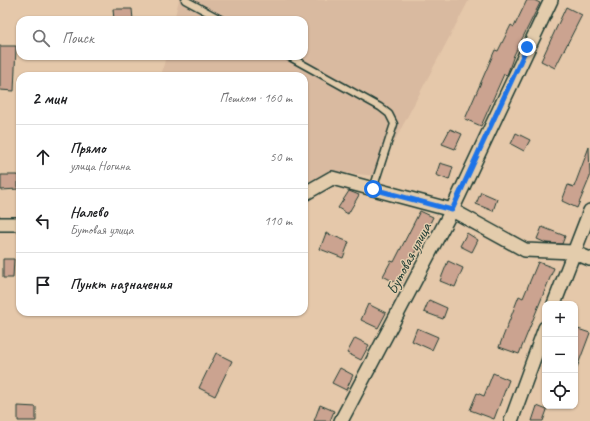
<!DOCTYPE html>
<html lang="ru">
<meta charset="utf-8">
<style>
:root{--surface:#fff;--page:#f6f6f6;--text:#202124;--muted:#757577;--line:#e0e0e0}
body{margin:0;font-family:Caveat,sans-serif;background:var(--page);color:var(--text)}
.controls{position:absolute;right:12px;bottom:12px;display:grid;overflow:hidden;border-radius:8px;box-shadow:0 1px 3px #0004}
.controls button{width:36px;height:36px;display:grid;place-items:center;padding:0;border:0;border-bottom:1px solid var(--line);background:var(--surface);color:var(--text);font:20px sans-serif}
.stop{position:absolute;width:12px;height:12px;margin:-9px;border:3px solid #1a73e8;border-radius:50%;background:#fff}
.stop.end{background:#1a73e8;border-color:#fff;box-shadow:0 1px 4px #0008}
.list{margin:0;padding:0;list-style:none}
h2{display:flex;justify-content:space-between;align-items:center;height:52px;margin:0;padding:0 16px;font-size:17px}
h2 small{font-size:13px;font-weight:400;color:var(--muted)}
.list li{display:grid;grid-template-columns:26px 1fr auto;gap:12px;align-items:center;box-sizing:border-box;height:64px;padding:0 16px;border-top:1px solid var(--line)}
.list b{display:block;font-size:15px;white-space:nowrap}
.list p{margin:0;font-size:13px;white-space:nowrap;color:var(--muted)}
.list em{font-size:13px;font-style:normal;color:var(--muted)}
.icon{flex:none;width:22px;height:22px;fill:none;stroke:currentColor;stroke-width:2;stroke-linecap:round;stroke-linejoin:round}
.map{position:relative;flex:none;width:590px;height:421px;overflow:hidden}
.search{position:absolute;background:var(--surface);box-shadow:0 1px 3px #0004;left:16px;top:16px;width:292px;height:44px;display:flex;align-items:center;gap:10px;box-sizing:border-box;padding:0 14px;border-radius:12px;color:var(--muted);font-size:15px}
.panel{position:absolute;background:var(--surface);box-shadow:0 1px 3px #0004;left:16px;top:72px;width:292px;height:244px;border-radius:12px}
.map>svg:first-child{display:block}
.built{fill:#d9baa0}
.building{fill:#cba390;stroke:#1f3d34}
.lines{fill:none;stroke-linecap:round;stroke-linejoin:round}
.lane-casing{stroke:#1f3d34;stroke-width:9}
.street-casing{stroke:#1f3d34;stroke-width:16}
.lane{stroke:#e3ccac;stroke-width:6}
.street{stroke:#e3ccac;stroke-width:13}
.route{stroke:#1a73e8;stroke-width:5}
.labels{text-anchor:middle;stroke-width:3;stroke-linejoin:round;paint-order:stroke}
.street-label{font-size:16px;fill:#1f3d34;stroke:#e3ccac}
</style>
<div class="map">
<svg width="590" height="421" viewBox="0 0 590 421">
<rect width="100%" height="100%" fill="#e5c8aa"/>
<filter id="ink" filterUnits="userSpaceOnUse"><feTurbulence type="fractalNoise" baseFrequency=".025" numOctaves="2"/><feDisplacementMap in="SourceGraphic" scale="8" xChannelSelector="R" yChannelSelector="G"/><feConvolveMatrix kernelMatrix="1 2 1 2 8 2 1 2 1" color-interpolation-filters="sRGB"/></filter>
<g filter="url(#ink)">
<path class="built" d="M 179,0 L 469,0 L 376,176 L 329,171 L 304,184 L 304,76 L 161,76 L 166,56 L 304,56 L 304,20 L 174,20 Z"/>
<path class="building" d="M 527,0 L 534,0 L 540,3 L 514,55 L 507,75 L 504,74 L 481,126 L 465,119 L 495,50 L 498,51 L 511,25 L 514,27 Z
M 566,7 L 582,15 L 555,68 L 541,61 Z
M 113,9 L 132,9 L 133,20 L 114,20 Z
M 0,46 L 16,46 L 14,91 L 0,90 Z
M 450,129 L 462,134 L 455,149 L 442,144 Z
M 516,133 L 530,140 L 524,151 L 511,144 Z
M 589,147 L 590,177 L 577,208 L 562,201 L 568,185 L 574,187 Z
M 440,163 L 453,167 L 449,180 L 436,175 Z
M 1,175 L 18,175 L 18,189 L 1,190 Z
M 349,191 L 359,195 L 348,214 L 338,208 Z
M 481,192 L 497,199 L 493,211 L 476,204 Z
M 420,211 L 433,217 L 400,285 L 383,276 L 391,261 L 394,262 Z
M 542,227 L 565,236 L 562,244 L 546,243 L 537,239 Z
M 326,233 L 349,242 L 343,258 L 320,249 Z
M 467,233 L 478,240 L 472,252 L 460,246 Z
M 3,259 L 14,259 L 13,278 L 3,278 Z
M 448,261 L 463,268 L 455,287 L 440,281 Z
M 538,262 L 554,268 L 519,354 L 499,347 L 519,296 L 523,298 Z
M 429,300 L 447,308 L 443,319 L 424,312 Z
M 368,304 L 386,313 L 378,328 L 361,320 Z
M 417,328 L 438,337 L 432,350 L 412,341 Z
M 575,328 L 590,333 L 576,370 L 575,370 Z
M 355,338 L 369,345 L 361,360 L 347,353 Z
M 216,353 L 232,361 L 215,396 L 199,388 Z
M 340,368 L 353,375 L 346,390 L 332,383 Z
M 493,373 L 509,380 L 494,419 L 470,410 L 477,393 L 484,396 Z
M 320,405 L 334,411 L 330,421 L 314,421 Z
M 18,406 L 36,407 L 36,421 L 18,421 Z
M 537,406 L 547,410 L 543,421 L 532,421 Z"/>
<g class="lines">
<g class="lane-casing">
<path id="lane" d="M 185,0 L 222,20
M 288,56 L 380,107 L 389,114 L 394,124 L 373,189"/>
</g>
<g class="street-casing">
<path id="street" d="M 304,194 L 332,178 L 452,210 L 525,250 L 573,252 L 590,259
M 0,224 L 20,224
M 554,304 L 590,211
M 341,421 L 452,210 L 551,0
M 511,421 L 545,328"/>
</g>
<use href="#lane" class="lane"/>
<use href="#street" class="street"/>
</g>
</g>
<g class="lines" filter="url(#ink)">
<path class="route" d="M 373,189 L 452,210 L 527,47"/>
</g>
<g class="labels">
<g class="street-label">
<text transform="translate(408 258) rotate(-62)" y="6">Бутовая улица</text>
</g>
</g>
</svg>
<div class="controls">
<button>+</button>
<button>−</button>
<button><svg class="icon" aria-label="locate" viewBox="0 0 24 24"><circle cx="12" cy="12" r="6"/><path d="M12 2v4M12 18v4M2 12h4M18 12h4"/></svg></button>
</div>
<div class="stop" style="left:373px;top:189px"></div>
<div class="stop end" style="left:527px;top:47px"></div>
<div class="search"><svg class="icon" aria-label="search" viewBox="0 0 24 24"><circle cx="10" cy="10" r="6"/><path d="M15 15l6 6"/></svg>Поиск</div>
<section class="panel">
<h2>2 мин<small>Пешком · 160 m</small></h2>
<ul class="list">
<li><svg class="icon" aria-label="ahead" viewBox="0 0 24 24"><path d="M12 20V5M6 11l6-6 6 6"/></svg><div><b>Прямо</b><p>улица Ногина</p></div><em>50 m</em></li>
<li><svg class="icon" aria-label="left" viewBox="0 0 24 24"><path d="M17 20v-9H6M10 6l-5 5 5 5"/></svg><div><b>Налево</b><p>Бутовая улица</p></div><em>110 m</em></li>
<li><svg class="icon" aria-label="arrive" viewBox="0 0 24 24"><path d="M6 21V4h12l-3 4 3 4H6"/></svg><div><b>Пункт назначения</b></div></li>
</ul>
</section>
</div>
